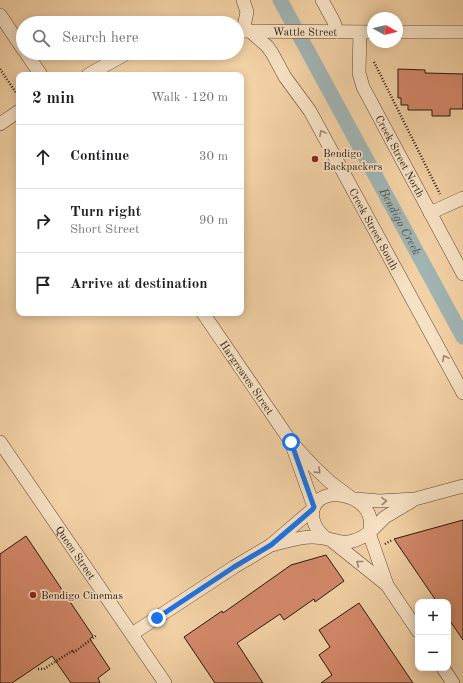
<!DOCTYPE html>
<meta charset="utf-8">
<style>
:root{--surface:#fff;--page:#f2f2f2;--text:#202124;--muted:#757577;--line:#e0e0e0}
body{margin:0;font-family:"Old Standard TT",serif;background:var(--page);color:var(--text)}
.controls{position:absolute;right:12px;bottom:12px;display:grid;overflow:hidden;border-radius:8px;box-shadow:0 2px 10px #0003}
.controls button{width:36px;height:36px;display:grid;place-items:center;padding:0;border:0;border-bottom:1px solid var(--line);background:var(--surface);color:var(--text);font:20px sans-serif}
.compass{position:absolute;left:367px;top:12px;width:36px;height:36px;border-radius:50%;background:var(--surface);box-shadow:0 2px 10px #0003;rotate:98deg}
.stop{position:absolute;width:12px;height:12px;margin:-9px;border:3px solid #1a73e8;border-radius:50%;background:#fff}
.stop.end{background:#1a73e8;border-color:#fff;box-shadow:0 1px 4px #0008}
.list{margin:0;padding:0;list-style:none}
h2{display:flex;justify-content:space-between;align-items:center;height:52px;margin:0;padding:0 16px;font-size:17px}
h2 small{font-size:13px;font-weight:400;color:var(--muted)}
.list li{display:grid;grid-template-columns:26px 1fr auto;gap:12px;align-items:center;box-sizing:border-box;height:64px;padding:0 16px;border-top:1px solid var(--line)}
.list b{display:block;font-size:15px;white-space:nowrap}
.list p{margin:0;font-size:13px;white-space:nowrap;color:var(--muted)}
.list em{font-size:13px;font-style:normal;color:var(--muted)}
.icon{flex:none;width:22px;height:22px;fill:none;stroke:currentColor;stroke-width:2;stroke-linecap:round;stroke-linejoin:round}
.map{position:relative;flex:none;width:463px;height:683px;overflow:hidden}
.search{position:absolute;background:var(--surface);box-shadow:0 2px 10px #0003;left:16px;top:16px;width:228px;height:44px;display:flex;align-items:center;gap:10px;box-sizing:border-box;padding:0 14px;border-radius:22px;color:var(--muted);font-size:15px}
.panel{position:absolute;background:var(--surface);box-shadow:0 2px 10px #0003;left:16px;top:72px;width:228px;height:244px;border-radius:8px}
.map>svg:first-child{display:block}
.lines{fill:none;stroke-linecap:round;stroke-linejoin:round}
.canal{stroke:#a0b4b3;stroke-width:15}
.building{fill:#d4896b;stroke:#261710}
.street-casing{stroke:#594635;stroke-width:14}
.path{stroke:#261710;stroke-width:2.5;stroke-dasharray:1 2;stroke-linecap:butt}
.street{stroke:#f7e1c4;stroke-width:13}
.oneway{stroke:#998673}
.route{stroke:#1a73e8;stroke-width:5}
.poi-dot{fill:#8f2418;stroke:#f7e1c4;stroke-width:1.5}
.labels{text-anchor:middle;stroke-width:3.5;stroke-linejoin:round;paint-order:stroke}
.street-label{font-size:11px;fill:#261710;stroke:#f7e1c4}
.poi-label{font-size:11px;fill:#261710;stroke:#f7e1c4;text-anchor:start}
.water-label{font-size:12px;font-style:italic;fill:#514e49;stroke:#f7e1c4}
</style>
<div class="map">
<svg width="463" height="683" viewBox="0 0 463 683">
<rect width="100%" height="100%" fill="#f2d1a5"/>
<filter id="stains"><feTurbulence type="fractalNoise" baseFrequency=".005" numOctaves="4"/><feColorMatrix values="0 0 0 0 .2 0 0 0 0 .09 0 0 0 0 .02 0 0 0 .5 -.17"/></filter>
<radialGradient id="worn" r=".72"><stop offset=".6" stop-color="#630" stop-opacity="0"/><stop offset="1" stop-color="#630" stop-opacity=".3"/></radialGradient>
<g class="lines">
<path class="canal" id="s1" d="M 280,0 L 463,337"/>
</g>
<path class="building" d="M 398,69 L 425,70 L 425,73 L 463,74 L 463,109 L 450,109 L 450,116 L 432,116 L 432,110 L 408,110 L 408,105 L 401,105 L 401,98 L 398,98 Z
M 463,520 L 463,640 L 448,618 L 448,602 L 437,602 L 394,539 Z
M 26,536 L 93,636 L 90,639 L 110,669 L 98,678 L 100,683 L 71,683 L 52,656 L 12,683 L 0,683 L 0,554 Z
M 326,555 L 344,581 L 315,602 L 314,599 L 284,620 L 280,614 L 237,643 L 263,683 L 215,683 L 184,637 L 222,611 L 223,613 L 291,565 Z
M 359,603 L 384,640 L 413,683 L 321,683 L 332,675 L 319,655 L 330,647 L 319,630 Z"/>
<g class="lines">
<g class="street-casing">
<g id="street">
<path d="M 243,0 L 247,12 L 243,31"/>
<path d="M 322,0 L 334,22 L 337,32"/>
<path d="M 0,15 L 23,49"/>
<path id="s2" d="M 237,31 L 373,32"/>
<path id="s3" d="M 250,31 L 267,46 L 272,53 L 285,77 L 310,111 L 463,393"/>
<path id="s4" d="M 360,32 L 359,73 L 363,87 L 463,274"/>
<path d="M 397,32 L 463,32"/>
<path d="M 26,53 L 41,75"/>
<path d="M 88,75 L 127,53"/>
<path d="M 0,124 L 19,111"/>
<path d="M 430,213 L 463,198"/>
<path id="s5" d="M 203,313 L 291,442 L 312,465 L 330,482 L 350,497"/>
<path id="s6" d="M 0,442 L 165,683"/>
<path d="M 293,448 L 314,507"/>
<path d="M 355,499 L 380,501 L 415,499 L 463,486"/>
<path d="M 370,532 L 385,517 L 412,501"/>
<path d="M 369,533 L 387,585 L 418,631"/>
<path d="M 332,541 L 387,585"/>
<path d="M 271,545 C 284,542 298,537 312,537 C 338,537 342,551 369,533 C 382,491 306,480 313,519 C 315,528 320,534 327,539"/>
<path d="M 132,634 L 234,567 L 271,545 L 313,509"/>
<path d="M 443,668 L 453,683"/>
</g>
</g>
<path class="path" d="M 374,62 L 440,194
M 0,69 L 19,97
M 385,544 L 392,540
M 38,669 L 44,669 L 72,651 L 73,653 L 97,635"/>
<use href="#street" class="street"/>
</g>
<defs><path id="oneway-chevron" d="M-2-3.5L2.5 0L-2 3.5" fill="none" stroke-width="1.6" stroke-linecap="round" stroke-linejoin="round"/></defs>
<g class="oneway">
<use href="#oneway-chevron" transform="translate(322 133) rotate(-119)"/>
<use href="#oneway-chevron" transform="translate(445 358) rotate(-118)"/>
<use href="#oneway-chevron" transform="translate(318 471) rotate(44)"/>
<use href="#oneway-chevron" transform="translate(384 501) rotate(-2)"/>
<use href="#oneway-chevron" transform="translate(359 563) rotate(-141)"/>
</g>
<g class="lines">
<path class="route" d="M 157,618 L 234,567 L 271,545 L 313,509 L 314,507 L 291,442"/>
</g>
<g class="poi-dot">
<circle cx="315" cy="159" r="4"/>
<circle cx="33" cy="595" r="4"/>
</g>
<g class="labels">
<g class="street-label">
<text dy="4" stroke="none"><textPath href="#s2" startOffset="68">Wattle Street</textPath></text>
<text dy="4" stroke="none"><textPath href="#s4" startOffset="134">Creek Street North</textPath></text>
<text dy="4" stroke="none"><textPath href="#s3" startOffset="235">Creek Street South</textPath></text>
<text dy="4" stroke="none"><textPath href="#s5" startOffset="78">Hargreaves Street</textPath></text>
<text dy="4" stroke="none"><textPath href="#s6" startOffset="134">Queen Street</textPath></text>
</g>
<g class="poi-label">
<text x="323" y="157">Bendigo<tspan x="323" dy="13">Backpackers</tspan></text>
<text x="41" y="599">Bendigo Cinemas</text>
</g>
<g class="water-label">
<text dy="4" stroke="none"><textPath href="#s1" startOffset="252">Bendigo Creek</textPath></text>
</g>
</g>
<rect width="100%" height="100%" filter="url(#stains)"/>
<rect width="100%" height="100%" fill="url(#worn)"/>
</svg>
<div class="controls">
<button>+</button>
<button>−</button>
</div>
<svg class="compass" viewBox="-18 -18 36 36"><path d="M0-13l5 13h-10z" fill="#e53935"/><path d="M0 13l5-13h-10z" fill="#757577"/></svg>
<div class="stop" style="left:291px;top:442px"></div>
<div class="stop end" style="left:157px;top:618px"></div>
<div class="search"><svg class="icon" aria-label="search" viewBox="0 0 24 24"><circle cx="10" cy="10" r="6"/><path d="M15 15l6 6"/></svg>Search here</div>
<section class="panel">
<h2>2 min<small>Walk · 120 m</small></h2>
<ul class="list">
<li><svg class="icon" aria-label="ahead" viewBox="0 0 24 24"><path d="M12 20V5M6 11l6-6 6 6"/></svg><div><b>Continue</b></div><em>30 m</em></li>
<li><svg class="icon" aria-label="right" viewBox="0 0 24 24"><path d="M7 20v-9h11M14 6l5 5-5 5"/></svg><div><b>Turn right</b><p>Short Street</p></div><em>90 m</em></li>
<li><svg class="icon" aria-label="arrive" viewBox="0 0 24 24"><path d="M6 21V4h12l-3 4 3 4H6"/></svg><div><b>Arrive at destination</b></div></li>
</ul>
</section>
</div>
